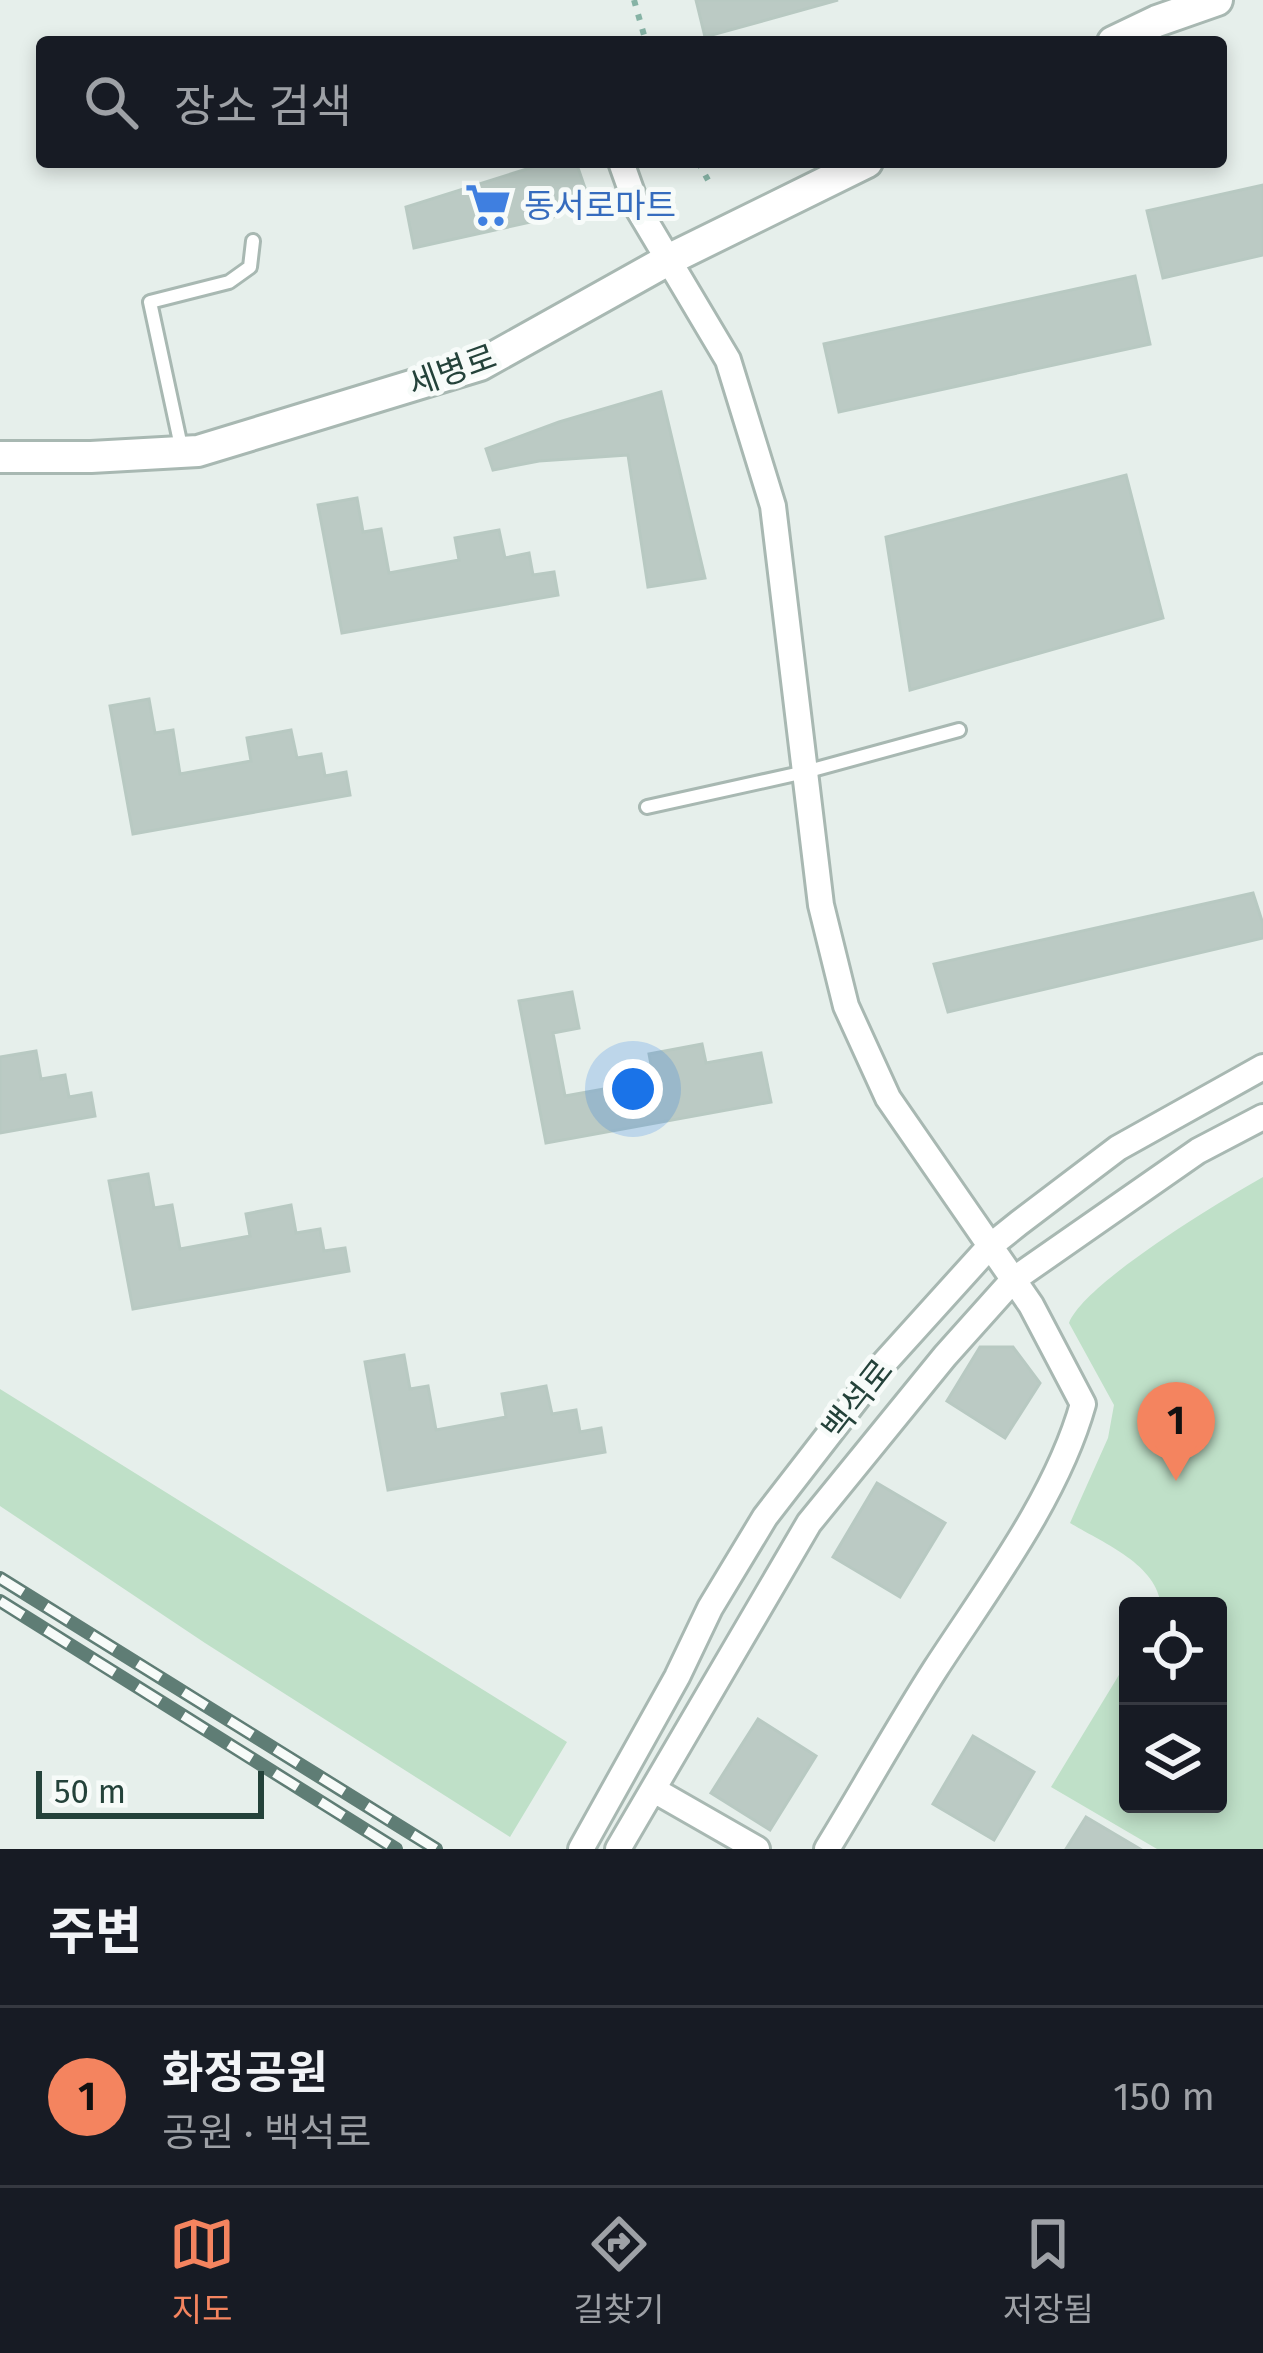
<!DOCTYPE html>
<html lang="ko">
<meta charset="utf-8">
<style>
:root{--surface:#171b24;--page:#20242c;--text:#f1f3f6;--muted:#9ea1a6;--line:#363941;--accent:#f4845f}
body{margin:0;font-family:"Fira Sans","Noto Sans KR",sans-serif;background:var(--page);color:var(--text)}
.controls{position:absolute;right:36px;bottom:36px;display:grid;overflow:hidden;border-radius:12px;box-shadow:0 6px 18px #0003}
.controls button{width:108px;height:108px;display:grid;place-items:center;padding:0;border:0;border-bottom:3px solid var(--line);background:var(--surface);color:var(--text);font:60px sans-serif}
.scale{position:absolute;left:36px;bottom:30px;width:228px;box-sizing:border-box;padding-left:12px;border:6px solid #24423a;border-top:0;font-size:33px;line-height:42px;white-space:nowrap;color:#24423a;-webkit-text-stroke:9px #f7fbf9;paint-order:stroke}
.you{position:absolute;left:633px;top:1089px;width:42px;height:42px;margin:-30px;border:9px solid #fff;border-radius:50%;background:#1a73e8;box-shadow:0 0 0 18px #1a73e833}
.badge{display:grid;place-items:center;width:78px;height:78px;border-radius:50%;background:var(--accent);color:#111;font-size:39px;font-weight:700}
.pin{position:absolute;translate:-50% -99px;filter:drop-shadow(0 3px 6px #0008)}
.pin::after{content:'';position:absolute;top:63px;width:42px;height:36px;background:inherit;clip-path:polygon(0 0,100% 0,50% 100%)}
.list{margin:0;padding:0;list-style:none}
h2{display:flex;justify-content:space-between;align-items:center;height:156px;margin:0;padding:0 48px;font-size:51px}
h2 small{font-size:39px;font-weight:400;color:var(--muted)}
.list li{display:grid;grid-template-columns:78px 1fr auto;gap:36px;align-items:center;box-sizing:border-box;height:180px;padding:0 48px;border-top:3px solid var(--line)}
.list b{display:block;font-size:45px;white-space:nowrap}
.list p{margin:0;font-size:39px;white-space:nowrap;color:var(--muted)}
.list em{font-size:39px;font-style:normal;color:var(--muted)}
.icon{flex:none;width:66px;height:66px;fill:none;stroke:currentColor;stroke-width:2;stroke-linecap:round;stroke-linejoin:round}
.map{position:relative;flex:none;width:1263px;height:1849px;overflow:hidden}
.search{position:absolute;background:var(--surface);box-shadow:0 6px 18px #0003;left:36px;right:36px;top:36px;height:132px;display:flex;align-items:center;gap:30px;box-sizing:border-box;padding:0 42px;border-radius:12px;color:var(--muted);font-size:45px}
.sheet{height:336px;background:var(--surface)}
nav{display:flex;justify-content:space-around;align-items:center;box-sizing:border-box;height:168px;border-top:3px solid var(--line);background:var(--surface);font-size:33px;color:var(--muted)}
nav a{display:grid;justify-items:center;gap:6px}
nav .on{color:var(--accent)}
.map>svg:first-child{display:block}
.green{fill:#bfe0c8}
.building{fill:#bbcac4;stroke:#b8c9c2;stroke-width:3}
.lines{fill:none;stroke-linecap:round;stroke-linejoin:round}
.service-casing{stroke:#a8b8b2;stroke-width:18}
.minor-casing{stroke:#a8b8b2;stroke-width:30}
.tertiary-casing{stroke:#a8b8b2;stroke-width:36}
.path{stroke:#86b3a5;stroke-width:6;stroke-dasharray:6 9;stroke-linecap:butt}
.service{stroke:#fff;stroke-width:12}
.minor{stroke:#fff;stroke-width:24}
.tertiary{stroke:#fff;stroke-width:30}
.rail-casing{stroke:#5f7d75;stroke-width:14}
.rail{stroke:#f7fbf9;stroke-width:9;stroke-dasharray:27;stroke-linecap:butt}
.labels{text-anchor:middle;stroke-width:10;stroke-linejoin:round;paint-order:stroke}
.shop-label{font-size:33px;fill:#366cbe;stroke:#f7fbf9;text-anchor:start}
.street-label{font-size:33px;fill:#24423a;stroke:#f7fbf9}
</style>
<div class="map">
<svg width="1263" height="1849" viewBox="0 0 1263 1849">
<rect width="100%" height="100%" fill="#e6efeb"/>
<path class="green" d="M 1263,1177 L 1263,1849 L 1157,1849 L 1051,1787 L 1128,1660 L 1128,1804 L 1218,1804 L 1218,1606 L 1161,1606 C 1157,1564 1103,1543 1070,1523 L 1108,1438 L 1114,1405 L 1069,1323 C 1084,1283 1222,1200 1263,1177 Z
M 0,1389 L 567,1742 L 510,1837 L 205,1643 L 0,1506 Z"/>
<path class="building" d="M 696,0 L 838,0 L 705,37 Z
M 549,162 L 576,162 L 586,191 L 580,206 L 553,217 L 414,248 L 406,207 Z
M 1263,185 L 1263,255 L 1163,278 L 1147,211 Z
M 1135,276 L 1150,344 L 839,412 L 824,344 Z
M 661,392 L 705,578 L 648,587 L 628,455 L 539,461 L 493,470 L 486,449 L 559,422 Z
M 1126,475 L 1163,618 L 910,690 L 886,537 Z
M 357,498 L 363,532 L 381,529 L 389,573 L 459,560 L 455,538 L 499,530 L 505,558 L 529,553 L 533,575 L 554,572 L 558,595 L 342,633 L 318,505 Z
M 149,699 L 155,733 L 173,730 L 180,774 L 251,761 L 247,738 L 291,730 L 297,758 L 321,754 L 325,776 L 346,772 L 350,795 L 133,834 L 110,706 Z
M 1253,893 L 1263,924 L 1263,938 L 948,1012 L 934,964 Z
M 572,992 L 579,1028 L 553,1033 L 565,1096 L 654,1080 L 649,1054 L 702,1044 L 706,1063 L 761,1053 L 771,1102 L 546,1143 L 519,1001 Z
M 36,1051 L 41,1079 L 65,1075 L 69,1097 L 91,1093 L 95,1116 L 0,1133 L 0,1057 Z
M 148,1174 L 154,1208 L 172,1205 L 180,1249 L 250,1236 L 246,1214 L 291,1205 L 296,1233 L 320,1229 L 324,1251 L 345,1248 L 349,1271 L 133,1309 L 109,1181 Z
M 980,1347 L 1013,1347 L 1040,1383 L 1005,1438 L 947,1401 Z
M 404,1355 L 410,1389 L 428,1386 L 436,1430 L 506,1417 L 502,1394 L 546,1386 L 552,1414 L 576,1410 L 580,1432 L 601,1428 L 605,1452 L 388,1490 L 365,1362 Z
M 877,1483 L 945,1523 L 900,1597 L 833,1557 Z
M 758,1719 L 816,1756 L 770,1830 L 711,1793 Z
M 973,1736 L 1034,1772 L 994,1840 L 933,1804 Z
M 1086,1817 L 1140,1849 L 1066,1849 Z"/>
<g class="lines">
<g class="service-casing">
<path id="service" d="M 182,451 L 150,302 L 229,282 L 250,267 L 253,241
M 647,807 L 805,772 L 959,730"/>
</g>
<g class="minor-casing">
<path id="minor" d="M 621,162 L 637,207 L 728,360 L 773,506 L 821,905 L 846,1006 L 888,1098 L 1031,1305 L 1083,1404 C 1057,1497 988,1588 936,1668 C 898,1727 864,1789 827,1849
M 654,1790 L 757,1849
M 581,1849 L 677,1677 L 710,1608 L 765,1517 L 885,1362 L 989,1247 L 1019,1223 L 1118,1148 L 1263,1067
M 618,1849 L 809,1523 L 945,1356 L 1013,1280 L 1198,1151 L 1263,1117"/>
</g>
<g class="tertiary-casing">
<path id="tertiary" d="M 1113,42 L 1157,21 L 1217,0
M 0,457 L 91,457 L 198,451 L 480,365 L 668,260 L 867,162"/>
</g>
<path class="path" d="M 634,0 L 646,42
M 698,162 L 708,180"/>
<use href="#service" class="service"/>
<use href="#minor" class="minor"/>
<use href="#tertiary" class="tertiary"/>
<g class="rail-casing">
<path id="rail" d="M 0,1578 L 436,1849
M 0,1601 L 396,1849"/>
</g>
<use href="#rail" class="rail"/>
</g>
<defs>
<g id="supermarket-bare" transform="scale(3.6)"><path d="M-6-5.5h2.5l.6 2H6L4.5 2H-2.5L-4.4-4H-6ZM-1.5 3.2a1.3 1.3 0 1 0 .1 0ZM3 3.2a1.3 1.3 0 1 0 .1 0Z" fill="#3f7fe0" stroke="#f7fbf9" stroke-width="2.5" paint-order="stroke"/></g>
</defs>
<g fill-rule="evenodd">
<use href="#supermarket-bare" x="488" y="205"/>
</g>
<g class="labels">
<g class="shop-label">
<text x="524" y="217">동서로마트</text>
</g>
<g class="street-label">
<text transform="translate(452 370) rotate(-20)" y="12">세병로</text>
<text transform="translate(857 1399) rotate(-52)" y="12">백석로</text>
</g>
</g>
</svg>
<div class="controls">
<button><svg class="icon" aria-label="locate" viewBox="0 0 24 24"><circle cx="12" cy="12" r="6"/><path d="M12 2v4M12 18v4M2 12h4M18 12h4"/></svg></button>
<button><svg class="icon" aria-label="layers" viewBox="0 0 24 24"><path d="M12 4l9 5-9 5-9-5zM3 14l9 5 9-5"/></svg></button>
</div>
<div class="scale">50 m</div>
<div class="you"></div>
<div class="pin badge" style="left:1176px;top:1481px">1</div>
<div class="search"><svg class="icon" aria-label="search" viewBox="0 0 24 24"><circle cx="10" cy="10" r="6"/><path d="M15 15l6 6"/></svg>장소 검색</div>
</div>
<section class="sheet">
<h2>주변<small></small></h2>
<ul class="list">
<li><span class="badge">1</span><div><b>화정공원</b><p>공원 · 백석로</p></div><em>150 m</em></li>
</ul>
</section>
<nav>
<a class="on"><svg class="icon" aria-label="map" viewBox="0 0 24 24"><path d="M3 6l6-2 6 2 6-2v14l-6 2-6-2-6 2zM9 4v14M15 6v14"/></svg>지도</a>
<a><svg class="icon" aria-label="directions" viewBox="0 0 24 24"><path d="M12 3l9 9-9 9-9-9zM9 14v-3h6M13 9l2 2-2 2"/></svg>길찾기</a>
<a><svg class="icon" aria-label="saved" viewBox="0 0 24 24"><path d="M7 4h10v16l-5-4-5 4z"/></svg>저장됨</a>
</nav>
